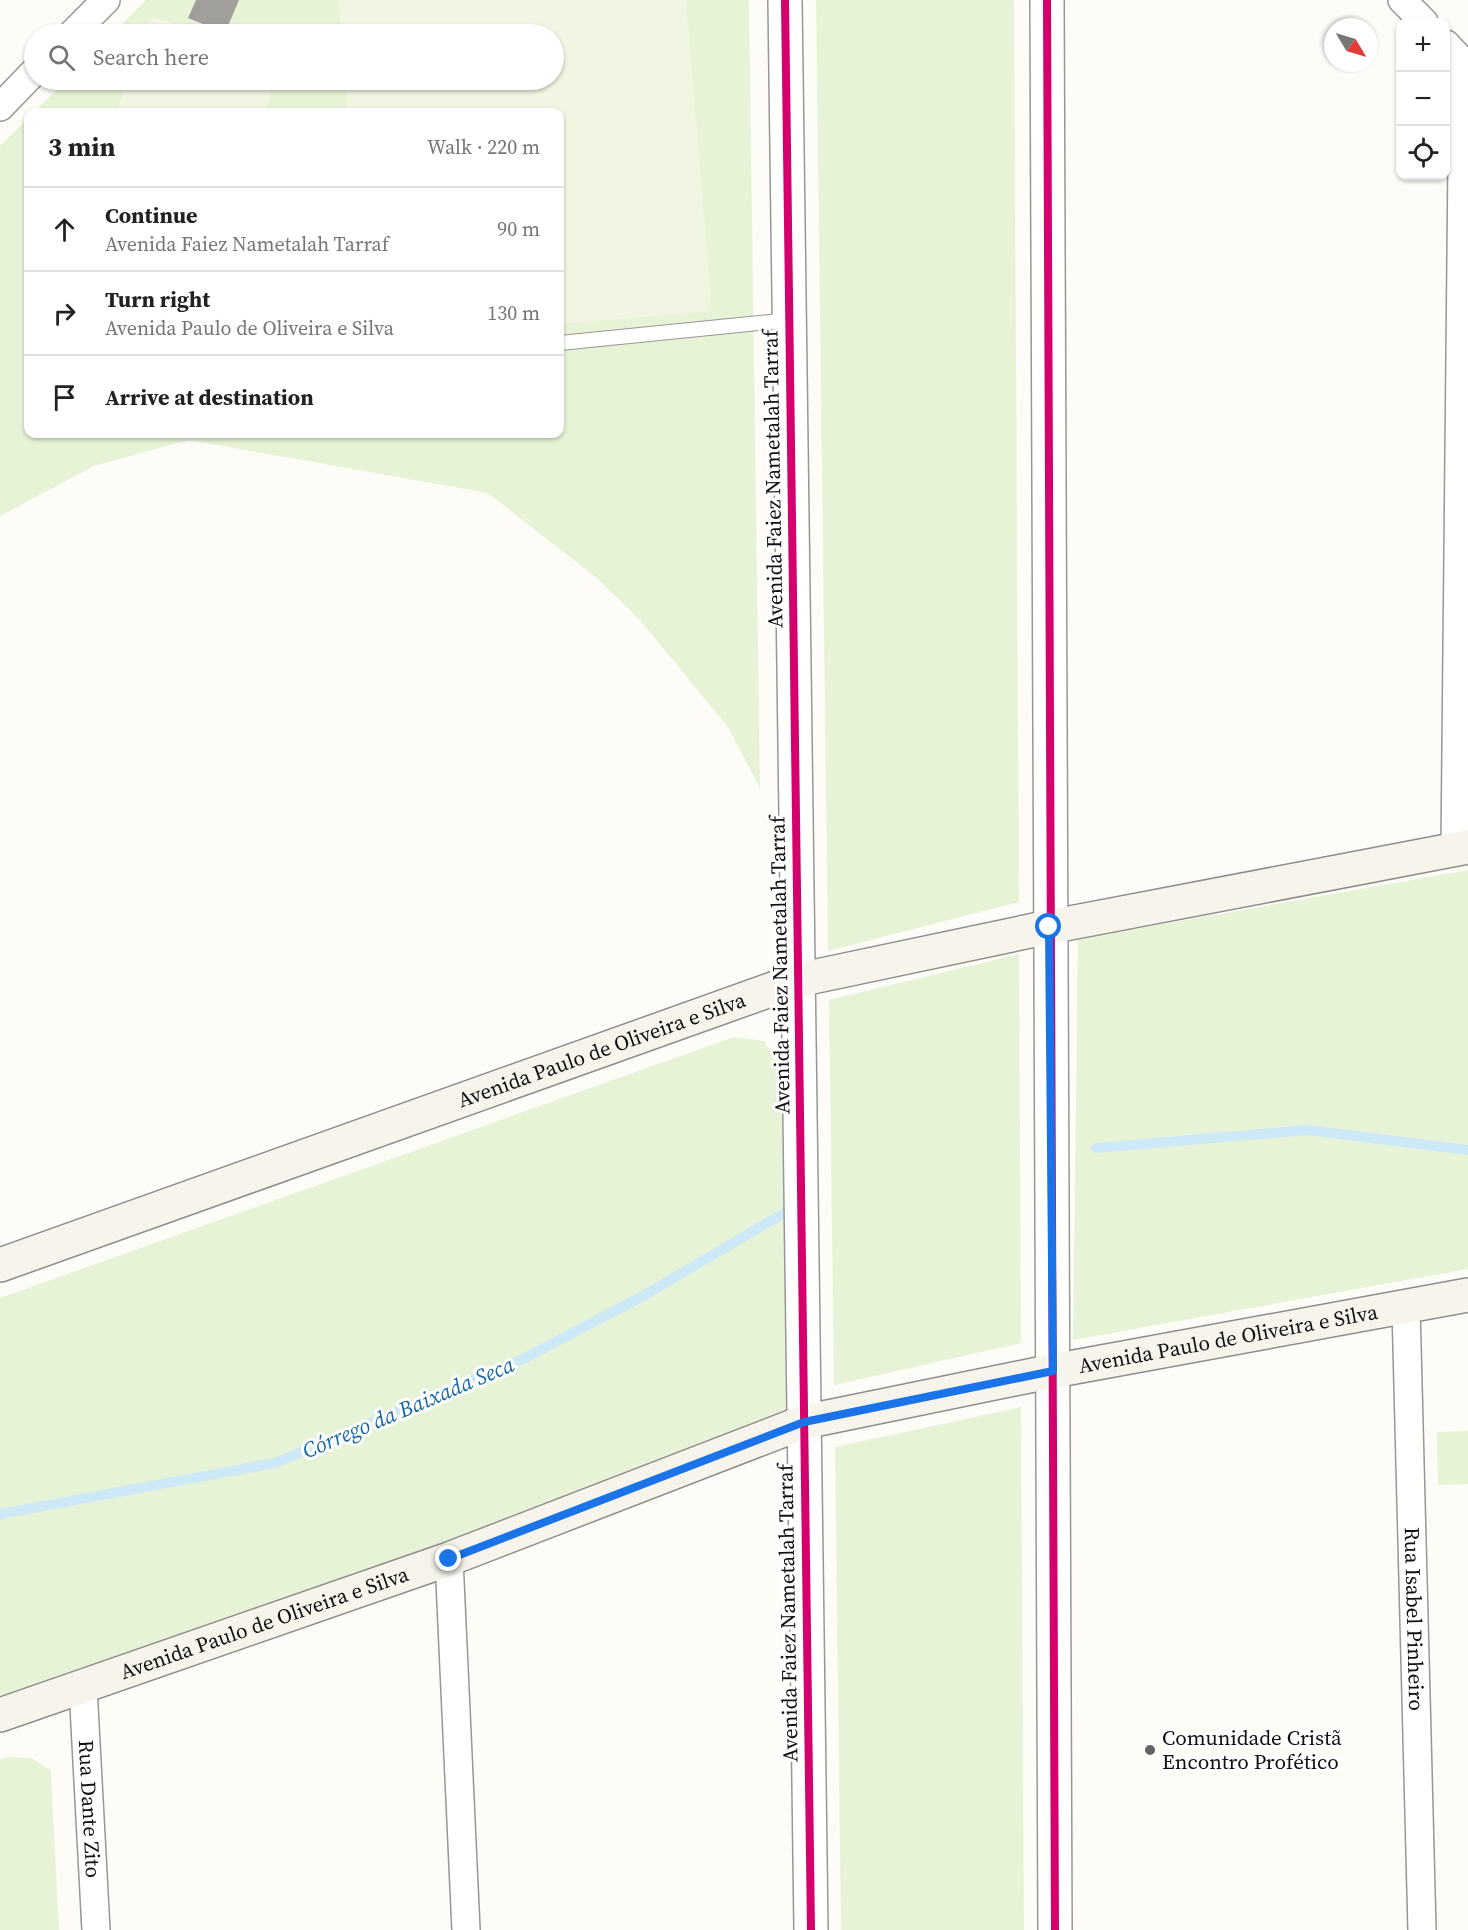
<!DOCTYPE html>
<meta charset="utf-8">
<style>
:root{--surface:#fff;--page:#f2f2f2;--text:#222;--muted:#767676;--line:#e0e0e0}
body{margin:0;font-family:"Source Serif 4",serif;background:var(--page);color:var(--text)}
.controls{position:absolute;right:18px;top:18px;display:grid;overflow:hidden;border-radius:12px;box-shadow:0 2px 4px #0004}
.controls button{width:54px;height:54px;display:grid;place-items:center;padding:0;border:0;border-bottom:2px solid var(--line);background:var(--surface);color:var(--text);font:30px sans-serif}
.compass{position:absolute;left:1324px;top:18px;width:54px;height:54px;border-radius:50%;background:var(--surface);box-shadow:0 2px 4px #0004;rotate:128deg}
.stop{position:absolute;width:18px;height:18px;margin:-14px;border:4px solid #1a73e8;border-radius:50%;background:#fff}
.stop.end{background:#1a73e8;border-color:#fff;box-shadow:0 2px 6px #0008}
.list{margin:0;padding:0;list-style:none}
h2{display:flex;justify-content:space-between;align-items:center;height:78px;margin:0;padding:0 24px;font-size:26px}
h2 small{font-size:20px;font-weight:400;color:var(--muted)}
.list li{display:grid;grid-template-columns:39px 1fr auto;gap:18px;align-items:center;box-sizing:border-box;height:84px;padding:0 24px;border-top:2px solid var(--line)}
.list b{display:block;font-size:22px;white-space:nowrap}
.list p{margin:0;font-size:20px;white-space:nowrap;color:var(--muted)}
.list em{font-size:20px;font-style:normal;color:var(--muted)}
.icon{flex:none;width:33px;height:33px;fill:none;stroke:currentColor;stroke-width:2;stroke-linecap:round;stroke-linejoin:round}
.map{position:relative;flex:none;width:1468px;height:1930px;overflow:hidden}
.search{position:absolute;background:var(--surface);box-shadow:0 2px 4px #0004;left:24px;top:24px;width:540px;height:66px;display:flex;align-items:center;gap:15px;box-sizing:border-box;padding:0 21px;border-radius:33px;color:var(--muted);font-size:22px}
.panel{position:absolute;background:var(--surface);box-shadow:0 2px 4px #0004;left:24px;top:108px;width:540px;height:330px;border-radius:12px}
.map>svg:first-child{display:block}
.green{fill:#e7f3d7}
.pitch{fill:#f0f6e1}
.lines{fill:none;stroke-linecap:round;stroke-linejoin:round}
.stream{stroke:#cde8f7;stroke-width:10}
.building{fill:#a19f9c}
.service-casing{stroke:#979795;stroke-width:16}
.minor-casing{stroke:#979795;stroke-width:30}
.tertiary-casing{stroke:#979795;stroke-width:36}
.secondary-casing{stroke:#8e8d8b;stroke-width:36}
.service{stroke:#fffffe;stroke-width:14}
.minor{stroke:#fffffe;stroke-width:27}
.tertiary{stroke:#fffffe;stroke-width:33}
.secondary{stroke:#f6f4eb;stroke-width:33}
.cycleway-casing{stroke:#fff;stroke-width:11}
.cycleway{stroke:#d6006c;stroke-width:8}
.route{stroke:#1a73e8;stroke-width:8}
.poi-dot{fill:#646362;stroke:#fff;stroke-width:2}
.labels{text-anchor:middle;stroke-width:6;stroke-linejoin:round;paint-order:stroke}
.street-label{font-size:21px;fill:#111;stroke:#fff}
.poi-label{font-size:21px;fill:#111;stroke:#fff;text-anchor:start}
.water-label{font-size:22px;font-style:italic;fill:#1768a6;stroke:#fff}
</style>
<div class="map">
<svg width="1468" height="1930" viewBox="0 0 1468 1930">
<rect width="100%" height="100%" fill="#fdfcf7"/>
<path class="green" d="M 146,0 L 749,0 L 760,788 L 728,727 L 640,620 L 598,579 L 488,493 L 189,440 L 94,466 L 0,516 L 0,146 L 28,118 L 28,434 L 560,434 L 560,112 L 34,112 L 67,80 L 554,80 L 554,34 L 112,34 Z
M 816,0 L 1014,0 L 1019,902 L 828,951 Z
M 1468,870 L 1468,1269 L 1073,1340 L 1078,939 Z
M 1019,954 L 1021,1343 L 834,1385 L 829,1000 Z
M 734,1037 L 764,1041 L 788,1083 L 791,1414 L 446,1548 L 0,1700 L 0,1298 Z
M 1021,1407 L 1024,1930 L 841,1930 L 835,1447 Z
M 1468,1431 L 1468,1484 L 1438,1485 L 1437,1432 Z
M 7,1757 L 32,1758 L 51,1771 L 59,1930 L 0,1930 L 0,1760 Z"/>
<path class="pitch" d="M 338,0 L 686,0 L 712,311 L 560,324 L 560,112 L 347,112 L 345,80 L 554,80 L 554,34 L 341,34 Z
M 151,16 L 202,34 L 144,34 Z
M 128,80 L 276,80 L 264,112 L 126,112 L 117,109 Z"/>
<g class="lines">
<path class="stream" d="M 1096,1148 L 1308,1130 L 1468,1150
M 0,1514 L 275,1463 L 525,1358 L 643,1296 L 784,1213"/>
</g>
<path class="building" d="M 196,0 L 239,0 L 225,33 L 188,18 Z"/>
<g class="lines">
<g class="service-casing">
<path id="service" d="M 560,343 L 789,320"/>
</g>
<g class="minor-casing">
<g id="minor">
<path d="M 1402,0 L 1424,22"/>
<path d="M 72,34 L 106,0"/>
<path d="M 1446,44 L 1463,62"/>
<path d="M 0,107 L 34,72"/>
<path d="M 1455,849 L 1463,62"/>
<path id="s1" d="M 1406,1307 L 1422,1930"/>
<path d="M 449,1559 L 466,1930"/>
<path id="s2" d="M 83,1687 L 96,1930"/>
</g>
</g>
<g class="tertiary-casing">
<path id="tertiary" d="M 785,0 L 811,1930
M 1047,0 L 1055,1930"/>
</g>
<g class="secondary-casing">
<g id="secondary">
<path id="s3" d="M 0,1265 L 798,980 L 1049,927 L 1468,847"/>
<path id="s4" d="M 0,1715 L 449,1559 L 804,1422 L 1053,1371 L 1468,1295"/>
</g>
</g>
<use href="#service" class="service"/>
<use href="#minor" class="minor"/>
<use href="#tertiary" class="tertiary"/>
<use href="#secondary" class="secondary"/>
<g class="cycleway-casing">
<path id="cycleway" d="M 785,0 L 811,1930
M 1047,0 L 1055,1930"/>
</g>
<use href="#cycleway" class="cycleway"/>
</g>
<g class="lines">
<path class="route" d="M 449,1559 L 804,1422 L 1053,1371 L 1049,927"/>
</g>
<circle class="poi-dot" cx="1150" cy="1750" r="6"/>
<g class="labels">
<g class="street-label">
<text transform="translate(773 479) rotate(-91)" y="7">Avenida Faiez Nametalah Tarraf</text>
<text transform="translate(780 965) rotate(-91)" y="7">Avenida Faiez Nametalah Tarraf</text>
<text dy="7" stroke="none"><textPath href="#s3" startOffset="639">Avenida Paulo de Oliveira e Silva</textPath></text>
<text dy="7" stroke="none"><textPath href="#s4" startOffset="1288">Avenida Paulo de Oliveira e Silva</textPath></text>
<text transform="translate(788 1613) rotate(-91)" y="7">Avenida Faiez Nametalah Tarraf</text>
<text dy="7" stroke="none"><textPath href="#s1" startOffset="312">Rua Isabel Pinheiro</textPath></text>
<text dy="7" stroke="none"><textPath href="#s4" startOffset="280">Avenida Paulo de Oliveira e Silva</textPath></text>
<text dy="7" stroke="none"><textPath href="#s2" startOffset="122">Rua Dante Zito</textPath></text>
</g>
<g class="poi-label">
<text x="1162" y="1745">Comunidade Cristã<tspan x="1162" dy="24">Encontro Profético</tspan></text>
</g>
<g class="water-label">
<text transform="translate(408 1407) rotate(-23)" y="8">Córrego da Baixada Seca</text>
</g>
</g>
</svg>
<div class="controls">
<button>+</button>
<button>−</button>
<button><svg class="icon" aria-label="locate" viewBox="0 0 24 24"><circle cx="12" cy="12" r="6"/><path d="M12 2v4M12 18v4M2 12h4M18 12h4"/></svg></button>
</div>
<svg class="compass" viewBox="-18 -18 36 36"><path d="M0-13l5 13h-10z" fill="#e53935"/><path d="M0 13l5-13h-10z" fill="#767676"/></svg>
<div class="stop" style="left:1049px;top:927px"></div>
<div class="stop end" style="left:449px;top:1559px"></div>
<div class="search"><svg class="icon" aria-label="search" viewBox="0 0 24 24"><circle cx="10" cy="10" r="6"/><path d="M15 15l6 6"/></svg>Search here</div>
<section class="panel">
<h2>3 min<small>Walk · 220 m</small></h2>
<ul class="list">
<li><svg class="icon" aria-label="ahead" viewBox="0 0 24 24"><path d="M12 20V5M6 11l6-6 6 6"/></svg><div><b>Continue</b><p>Avenida Faiez Nametalah Tarraf</p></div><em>90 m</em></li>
<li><svg class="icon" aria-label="right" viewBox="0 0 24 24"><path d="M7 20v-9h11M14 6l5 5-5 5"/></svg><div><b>Turn right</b><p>Avenida Paulo de Oliveira e Silva</p></div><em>130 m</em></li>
<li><svg class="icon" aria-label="arrive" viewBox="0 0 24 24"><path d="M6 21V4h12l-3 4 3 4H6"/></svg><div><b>Arrive at destination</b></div></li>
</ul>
</section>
</div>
